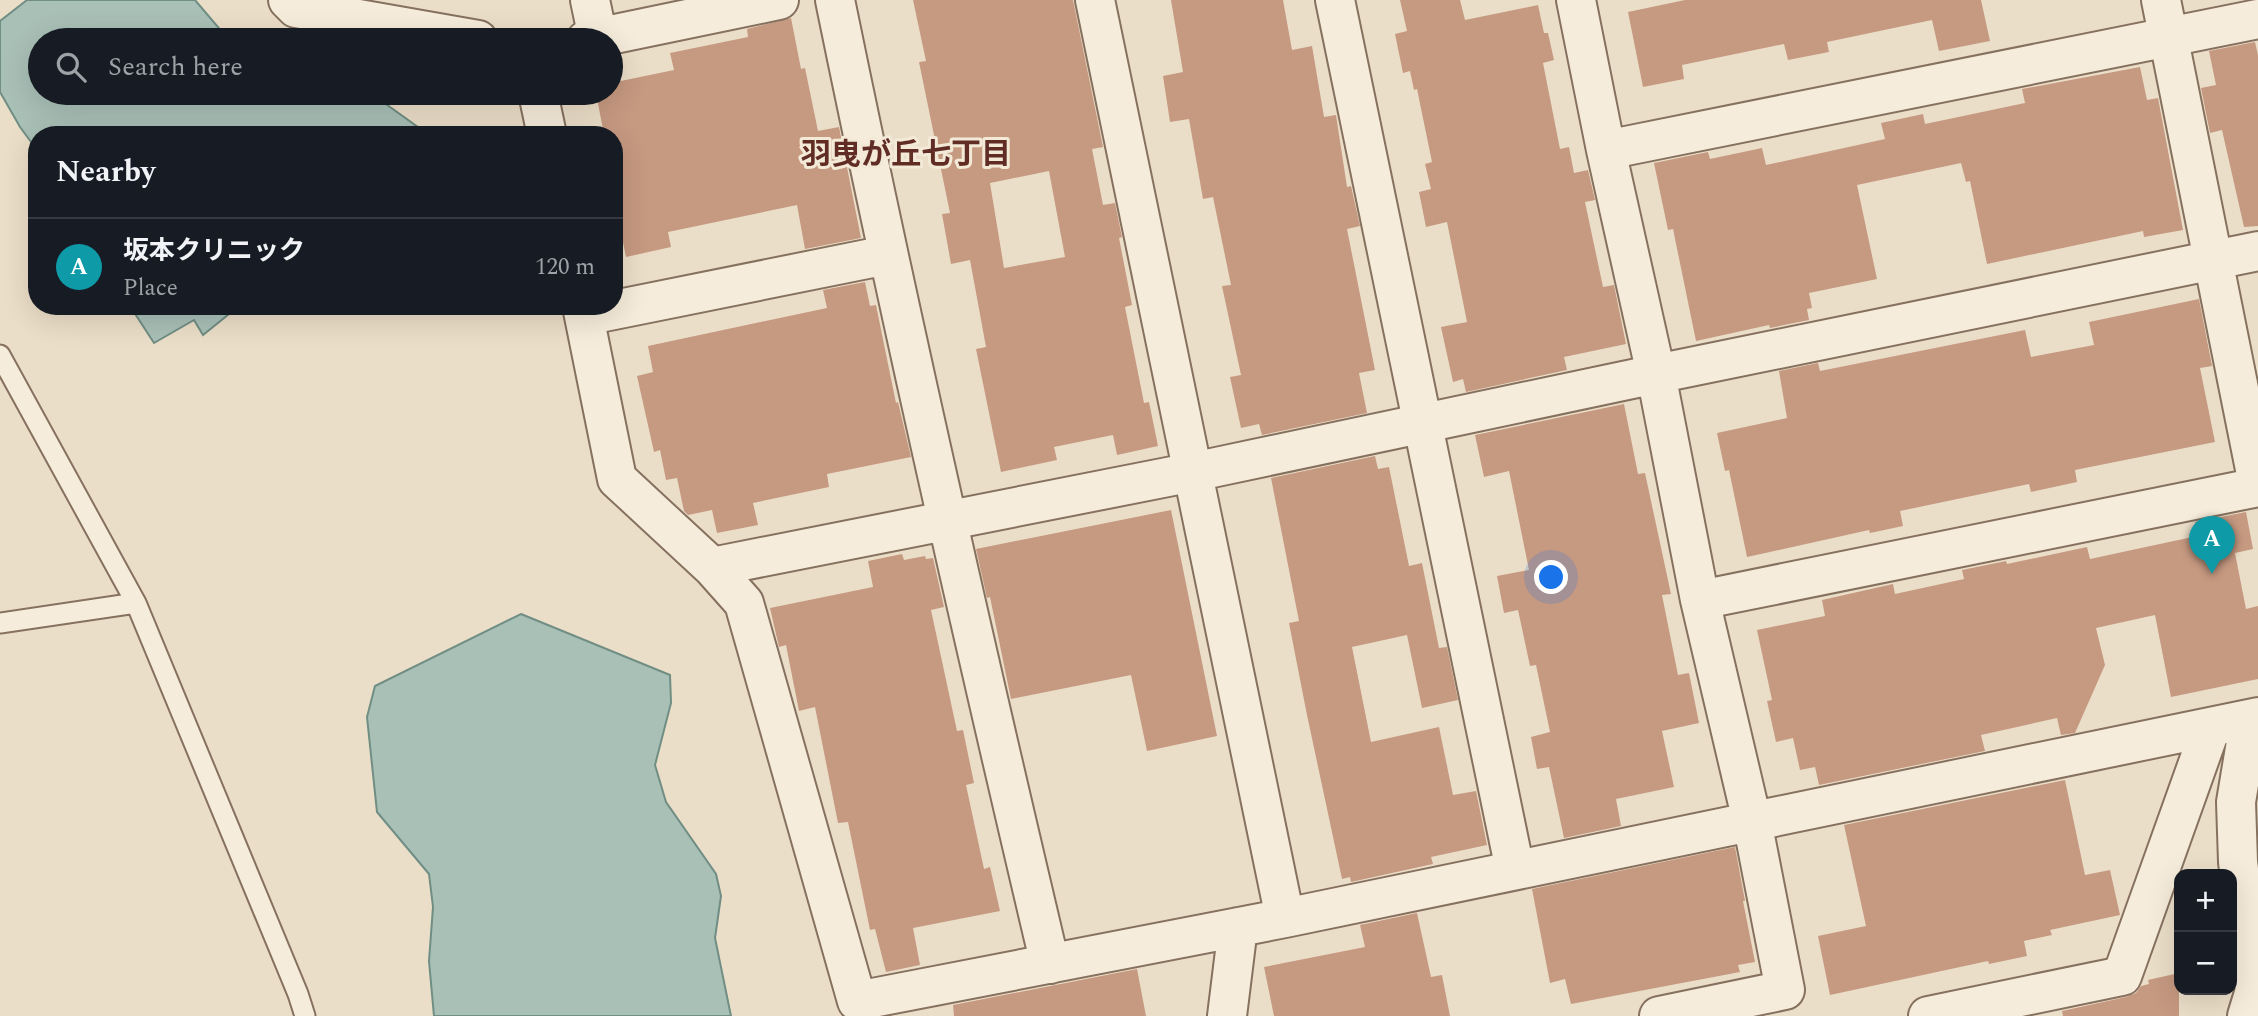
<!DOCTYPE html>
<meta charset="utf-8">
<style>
:root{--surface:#171b24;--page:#242831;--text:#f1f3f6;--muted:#9ea1a6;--line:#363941;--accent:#db2777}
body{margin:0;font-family:Spectral,"Noto Sans JP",serif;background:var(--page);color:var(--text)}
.controls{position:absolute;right:21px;bottom:21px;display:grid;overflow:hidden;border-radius:14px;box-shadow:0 7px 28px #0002}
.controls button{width:63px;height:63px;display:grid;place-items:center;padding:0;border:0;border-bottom:2px solid var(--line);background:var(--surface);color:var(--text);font:35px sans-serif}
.you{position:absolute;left:1552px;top:578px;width:24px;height:24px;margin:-18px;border:5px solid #fff;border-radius:50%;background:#1a73e8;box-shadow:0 0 0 10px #1a73e833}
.badge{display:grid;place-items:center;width:46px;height:46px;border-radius:50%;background:var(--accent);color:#fff;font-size:23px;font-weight:700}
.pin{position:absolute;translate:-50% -58px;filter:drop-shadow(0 2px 4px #0008)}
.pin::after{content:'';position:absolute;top:37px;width:24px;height:21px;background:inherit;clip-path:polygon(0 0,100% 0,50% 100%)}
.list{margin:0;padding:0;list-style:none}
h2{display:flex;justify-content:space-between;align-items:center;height:91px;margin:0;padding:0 28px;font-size:30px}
h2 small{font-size:23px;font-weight:400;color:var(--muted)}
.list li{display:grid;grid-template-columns:46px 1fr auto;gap:21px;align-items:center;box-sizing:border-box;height:98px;padding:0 28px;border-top:2px solid var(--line)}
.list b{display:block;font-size:26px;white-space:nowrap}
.list p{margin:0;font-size:23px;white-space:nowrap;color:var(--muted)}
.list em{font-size:23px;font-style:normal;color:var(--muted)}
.icon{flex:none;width:38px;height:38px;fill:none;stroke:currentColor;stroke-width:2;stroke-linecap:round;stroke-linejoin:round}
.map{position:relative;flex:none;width:2258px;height:1016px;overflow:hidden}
.search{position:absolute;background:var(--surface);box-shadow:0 7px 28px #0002;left:28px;top:28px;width:595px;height:77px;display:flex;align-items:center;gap:18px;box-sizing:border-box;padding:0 24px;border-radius:38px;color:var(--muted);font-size:26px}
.panel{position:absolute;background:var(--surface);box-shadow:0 7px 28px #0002;left:28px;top:126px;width:595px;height:189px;border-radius:28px}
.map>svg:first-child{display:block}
.water{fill:#a9c0b7;stroke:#708e84;stroke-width:2}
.building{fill:#c69981;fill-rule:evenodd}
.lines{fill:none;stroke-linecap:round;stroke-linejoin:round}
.lane-casing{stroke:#86715f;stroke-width:23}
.street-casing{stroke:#86715f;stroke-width:42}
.lane{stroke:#f6ecdb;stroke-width:19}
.street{stroke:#f6ecdb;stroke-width:38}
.labels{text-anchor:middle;stroke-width:6;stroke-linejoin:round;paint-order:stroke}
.neighbourhood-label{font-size:30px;font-weight:bold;fill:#612c24;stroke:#f3e9d7}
</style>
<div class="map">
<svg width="2258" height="1016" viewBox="0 0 2258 1016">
<rect width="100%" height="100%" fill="#ebdec8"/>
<path class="water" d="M 27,0 L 195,0 L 229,40 L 40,40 L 40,93 L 317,93 L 325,96 L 383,102 L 429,135 L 37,135 L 37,150 L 20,127 L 0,92 L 0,21 Z
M 130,306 L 239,306 L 203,335 L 194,320 L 154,343 Z
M 521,614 L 670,675 L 671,703 L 655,765 L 666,802 L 716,874 L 721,896 L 715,938 L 731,1016 L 434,1016 L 429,961 L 433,907 L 429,874 L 377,812 L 367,717 L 375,686 Z"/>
<path class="building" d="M 913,0 L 1073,0 L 1103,147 L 1092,149 L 1103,205 L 1115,203 L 1122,237 L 1119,238 L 1132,305 L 1125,307 L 1144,403 L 1149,402 L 1158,446 L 1117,455 L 1113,435 L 1054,447 L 1057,460 L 1001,472 L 976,349 L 986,347 L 970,260 L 951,264 L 942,214 L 950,213 L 919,62 L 926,61 ZM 1049,171 L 1065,257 L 1004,268 L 990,183 Z
M 1171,0 L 1283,0 L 1292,50 L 1312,46 L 1324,117 L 1336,115 L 1347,187 L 1351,186 L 1360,226 L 1347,229 L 1375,370 L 1359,373 L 1367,413 L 1262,435 L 1259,424 L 1241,428 L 1230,377 L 1241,375 L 1222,286 L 1231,285 L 1213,197 L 1203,199 L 1189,119 L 1170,122 L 1163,76 L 1183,72 Z
M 1400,0 L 1460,0 L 1465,20 L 1538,5 L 1544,33 L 1548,33 L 1554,60 L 1543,63 L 1560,149 L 1569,147 L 1574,173 L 1588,170 L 1595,200 L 1585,202 L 1603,287 L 1614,285 L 1626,344 L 1564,357 L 1567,370 L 1466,392 L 1463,379 L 1453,382 L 1441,327 L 1467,322 L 1447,222 L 1426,227 L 1419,192 L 1431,189 L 1425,164 L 1432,162 L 1417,89 L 1414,90 L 1410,71 L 1403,73 L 1395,34 L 1407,31 Z
M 1685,0 L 1981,0 L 1990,41 L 1939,51 L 1932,20 L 1827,42 L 1829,52 L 1788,60 L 1784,44 L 1682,65 L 1684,79 L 1643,87 L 1628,12 Z
M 791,18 L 801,69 L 805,68 L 818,131 L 839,127 L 861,238 L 805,249 L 797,205 L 668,232 L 671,247 L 626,257 L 614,198 L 614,135 L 604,135 L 596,93 L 611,93 L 611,83 L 674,70 L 670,53 L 748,37 L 747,29 Z
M 2255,42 L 2258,55 L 2258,226 L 2244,227 L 2222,130 L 2210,133 L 2201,88 L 2216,85 L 2209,51 Z
M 2140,67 L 2147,100 L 2158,98 L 2183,230 L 2144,237 L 2143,231 L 1987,264 L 1970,181 L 1966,182 L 1961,163 L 1857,185 L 1877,279 L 1809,293 L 1812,308 L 1807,309 L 1809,320 L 1770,328 L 1769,325 L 1696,341 L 1673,229 L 1668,230 L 1654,163 L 1708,152 L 1710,159 L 1762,148 L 1766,165 L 1885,139 L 1881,123 L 1923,114 L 1925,124 L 2025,103 L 2022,89 Z
M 865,282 L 870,306 L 876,305 L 896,403 L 898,402 L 911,457 L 827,474 L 829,487 L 753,503 L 758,525 L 717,533 L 712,510 L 688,515 L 684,511 L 677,478 L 666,480 L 660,450 L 654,452 L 637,376 L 653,372 L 648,346 L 827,308 L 823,290 Z
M 2199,299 L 2212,366 L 2200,368 L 2215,442 L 2075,470 L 2077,482 L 2031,492 L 2029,484 L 1900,511 L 1903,526 L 1870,533 L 1869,530 L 1747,557 L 1729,470 L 1725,471 L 1717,433 L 1787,418 L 1779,371 L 1818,363 L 1820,371 L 2025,330 L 2031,357 L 2094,345 L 2089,322 Z
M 1624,404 L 1638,474 L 1645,473 L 1671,594 L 1662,595 L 1678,675 L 1689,673 L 1699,723 L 1662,731 L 1674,787 L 1616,799 L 1621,826 L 1564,838 L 1549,767 L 1537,769 L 1531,737 L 1550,732 L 1536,665 L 1530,666 L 1518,610 L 1504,613 L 1497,576 L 1529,570 L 1509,471 L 1484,477 L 1475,435 Z
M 1375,456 L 1378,469 L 1389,467 L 1409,566 L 1422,563 L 1439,648 L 1447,647 L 1458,700 L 1422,708 L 1407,635 L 1352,647 L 1371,742 L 1439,727 L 1453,795 L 1476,791 L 1487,845 L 1431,857 L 1433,864 L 1351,882 L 1350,877 L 1342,879 L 1307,715 L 1289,623 L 1299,621 L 1271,478 Z
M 1171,510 L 1217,736 L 1147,751 L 1131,675 L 1011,699 L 990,597 L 987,598 L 976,549 Z
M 2246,512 L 2253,549 L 2235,553 L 2246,609 L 2258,606 L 2258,679 L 2171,697 L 2155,615 L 2096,628 L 2105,665 L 2075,733 L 2061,735 L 2057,718 L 1981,735 L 1985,751 L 1819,785 L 1815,767 L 1800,770 L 1793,738 L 1776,742 L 1767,701 L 1772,700 L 1757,630 L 1825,616 L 1822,600 L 1893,584 L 1895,594 L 1964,579 L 1962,570 L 2006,561 L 2007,564 L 2087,547 L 2090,559 L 2197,536 L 2195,522 Z
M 902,554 L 904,560 L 925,556 L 926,559 L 933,558 L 944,607 L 931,610 L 957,731 L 963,730 L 974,783 L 966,785 L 984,869 L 990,867 L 1000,911 L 913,928 L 920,965 L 886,972 L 875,929 L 870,930 L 848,822 L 838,823 L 815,707 L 799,711 L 786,645 L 779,647 L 770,608 L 873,587 L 868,561 Z
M 2065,780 L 2085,875 L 2110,870 L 2120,915 L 2050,930 L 2052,935 L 2024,941 L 2027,956 L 1989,964 L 1988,961 L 1830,995 L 1818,936 L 1866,926 L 1844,825 Z
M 1735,847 L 1745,901 L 1743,901 L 1755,962 L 1738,965 L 1740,972 L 1571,1004 L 1565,979 L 1550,983 L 1532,889 Z
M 1417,913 L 1431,977 L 1442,975 L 1450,1016 L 1274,1016 L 1264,967 L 1365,947 L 1360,925 Z
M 1137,969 L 1146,1016 L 954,1016 L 953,1005 Z
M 2179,973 L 2179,1016 L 2063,1016 L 2062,1011 L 2126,997 L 2136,993 L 2141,986 L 2149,984 L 2148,980 Z"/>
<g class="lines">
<g class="lane-casing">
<path id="lane" d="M 0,355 L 136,603 L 298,994 L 305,1016
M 0,623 L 136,603"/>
</g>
<g class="street-casing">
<path id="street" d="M 288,0 L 296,8 L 478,40
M 590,0 L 598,38
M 835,0 C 901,323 974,643 1050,964
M 1095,0 L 1285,918
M 1335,0 L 1515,870
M 1576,0 L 1606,150 L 1656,374 L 1700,600 L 1752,821 L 1785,990 L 1659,1016
M 2161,0 L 2258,484
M 586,40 L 779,0
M 538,93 L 547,135
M 1606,150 L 2258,19
M 582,306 L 617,479 L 712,567 L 744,603 L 857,1001 L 1285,918 L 2258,717
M 584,316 L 887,255
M 712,567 L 1193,472 L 1656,374 L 2258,251
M 1700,600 L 2258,487
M 1227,1016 L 1238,927
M 1928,1016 L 2122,976 L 2211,727
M 2247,1016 L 2255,990 L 2238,862 L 2236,802 L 2245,748 L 2253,718"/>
</g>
<use href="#lane" class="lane"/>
<use href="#street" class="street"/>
</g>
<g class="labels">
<g class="neighbourhood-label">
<text x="906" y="164">羽曳が丘七丁目</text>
</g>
</g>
</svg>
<div class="controls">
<button>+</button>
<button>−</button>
</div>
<div class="you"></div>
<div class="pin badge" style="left:2212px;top:574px;background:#0f9aa8">A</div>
<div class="search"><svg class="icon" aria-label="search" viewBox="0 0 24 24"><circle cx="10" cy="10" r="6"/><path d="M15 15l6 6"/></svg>Search here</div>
<section class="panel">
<h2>Nearby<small></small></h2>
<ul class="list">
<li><span class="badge" style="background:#0f9aa8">A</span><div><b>坂本クリニック</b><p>Place</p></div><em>120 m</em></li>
</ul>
</section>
</div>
